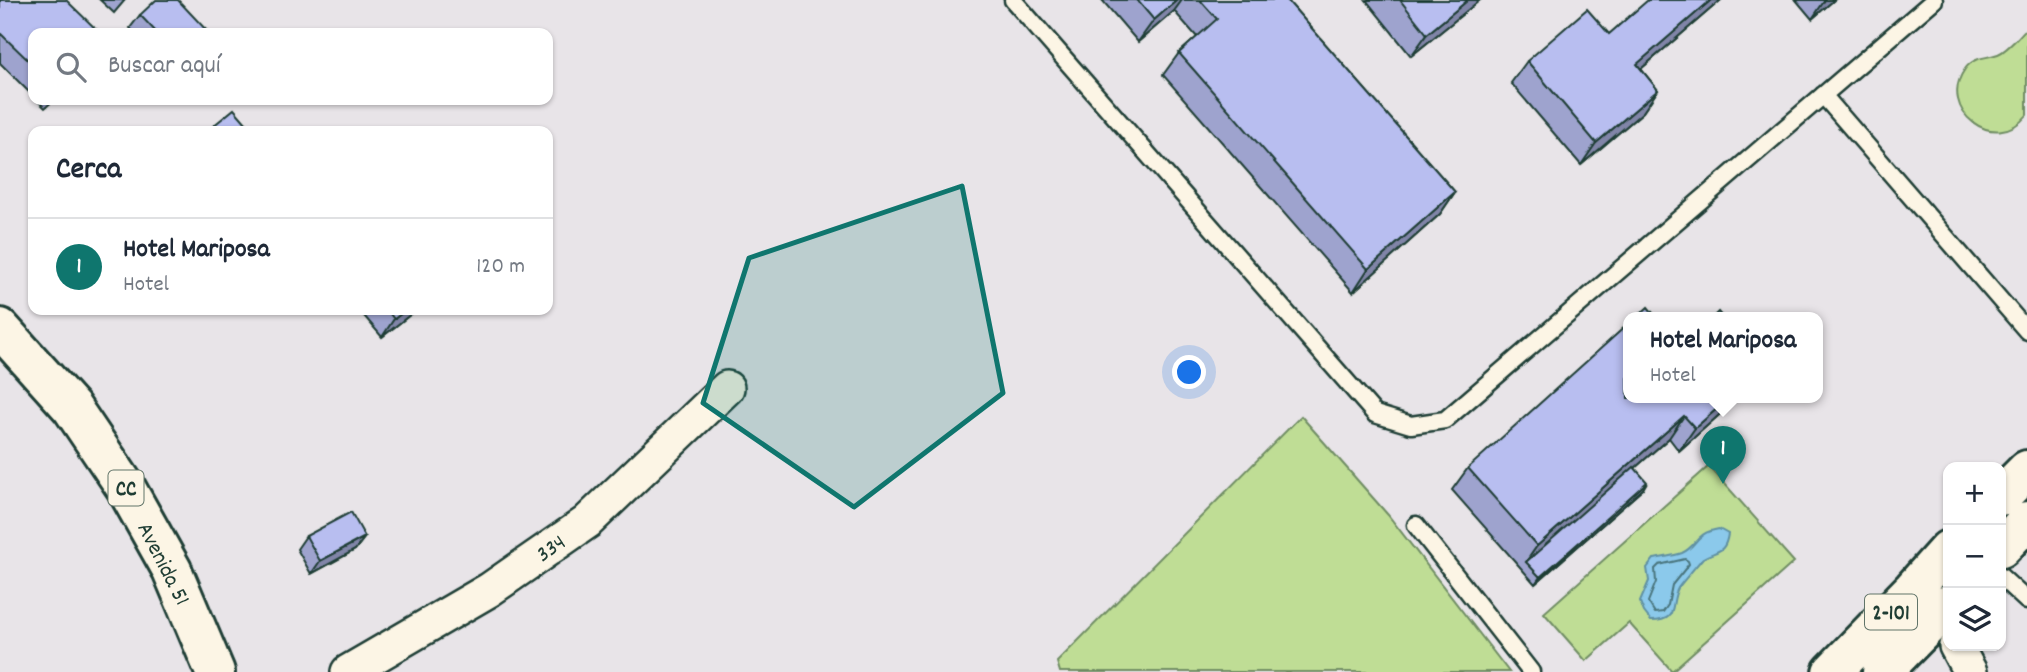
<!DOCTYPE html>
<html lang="es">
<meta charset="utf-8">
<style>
:root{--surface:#fff;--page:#f6f6f7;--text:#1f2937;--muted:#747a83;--line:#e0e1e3;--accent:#0f766e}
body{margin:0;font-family:Dekko,sans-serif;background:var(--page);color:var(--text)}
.controls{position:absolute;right:21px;bottom:21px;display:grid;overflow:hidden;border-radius:14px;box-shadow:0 2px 5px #0004}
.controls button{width:63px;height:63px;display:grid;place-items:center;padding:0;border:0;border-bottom:2px solid var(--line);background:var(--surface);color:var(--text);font:35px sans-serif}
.you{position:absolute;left:1190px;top:373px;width:24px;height:24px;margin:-18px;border:5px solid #fff;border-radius:50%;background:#1a73e8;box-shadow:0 0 0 10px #1a73e833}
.badge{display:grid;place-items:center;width:46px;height:46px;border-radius:50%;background:var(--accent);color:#fff;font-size:23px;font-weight:700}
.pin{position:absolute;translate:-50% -58px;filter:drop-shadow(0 2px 4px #0008)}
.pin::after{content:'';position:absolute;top:37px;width:24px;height:21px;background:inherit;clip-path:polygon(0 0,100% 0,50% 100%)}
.popup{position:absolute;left:1623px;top:312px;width:200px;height:91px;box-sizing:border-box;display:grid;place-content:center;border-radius:14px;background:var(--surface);filter:drop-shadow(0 2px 5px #0005);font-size:23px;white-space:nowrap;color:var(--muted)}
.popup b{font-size:26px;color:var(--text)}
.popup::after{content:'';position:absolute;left:50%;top:100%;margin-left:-14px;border:14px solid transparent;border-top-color:var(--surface)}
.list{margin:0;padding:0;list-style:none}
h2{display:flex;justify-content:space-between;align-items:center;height:91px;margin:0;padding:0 28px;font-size:30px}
h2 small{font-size:23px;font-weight:400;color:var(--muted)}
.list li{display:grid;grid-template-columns:46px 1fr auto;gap:21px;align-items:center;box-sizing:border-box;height:98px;padding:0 28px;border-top:2px solid var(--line)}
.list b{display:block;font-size:26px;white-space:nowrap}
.list p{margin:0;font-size:23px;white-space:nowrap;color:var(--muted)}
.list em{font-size:23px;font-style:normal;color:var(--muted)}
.icon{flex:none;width:38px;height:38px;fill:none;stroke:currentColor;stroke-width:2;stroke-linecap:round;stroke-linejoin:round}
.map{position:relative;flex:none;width:2027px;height:672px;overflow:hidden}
.search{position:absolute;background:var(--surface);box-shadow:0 2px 5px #0004;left:28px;top:28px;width:525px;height:77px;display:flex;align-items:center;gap:18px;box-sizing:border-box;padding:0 24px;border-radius:14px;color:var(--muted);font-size:26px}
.panel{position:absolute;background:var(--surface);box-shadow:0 2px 5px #0004;left:28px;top:126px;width:525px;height:189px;border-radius:14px}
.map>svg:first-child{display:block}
.green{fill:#bfdd95;stroke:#6f8d64;stroke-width:2}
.water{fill:#8bc9eb;stroke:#6091a2;stroke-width:2}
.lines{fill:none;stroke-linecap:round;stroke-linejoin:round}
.shore{stroke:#4a757d;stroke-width:2}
.service-casing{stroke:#1f3d34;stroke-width:21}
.minor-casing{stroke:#1f3d34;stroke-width:38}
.primary-casing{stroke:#1f3d34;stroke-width:44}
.trunk-casing{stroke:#1f3d34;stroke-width:44}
.service{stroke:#fcf5e5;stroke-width:16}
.minor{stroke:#fcf5e5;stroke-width:33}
.primary{stroke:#fcf5e5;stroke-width:38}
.trunk{stroke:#fcf5e5;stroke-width:38}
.wall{fill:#9ea3ce;stroke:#1f3d34;stroke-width:2}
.shaded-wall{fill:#8185a8;stroke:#1f3d34;stroke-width:2}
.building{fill:#b8bef0;stroke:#1f3d34;stroke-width:2}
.marked{fill:#0f766e;fill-opacity:0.2;stroke:#0f766e;stroke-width:5;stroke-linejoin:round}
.labels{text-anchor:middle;stroke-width:5;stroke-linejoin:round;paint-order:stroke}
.shield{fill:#fcf5e5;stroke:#617469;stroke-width:2}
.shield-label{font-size:21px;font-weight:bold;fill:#1f3d34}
.street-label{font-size:23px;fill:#1f3d34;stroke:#fcf5e5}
</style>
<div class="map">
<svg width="2027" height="672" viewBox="0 0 2027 672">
<rect width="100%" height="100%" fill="#e8e4e8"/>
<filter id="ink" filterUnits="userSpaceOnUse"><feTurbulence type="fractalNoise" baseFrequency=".0143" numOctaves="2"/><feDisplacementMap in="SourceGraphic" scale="14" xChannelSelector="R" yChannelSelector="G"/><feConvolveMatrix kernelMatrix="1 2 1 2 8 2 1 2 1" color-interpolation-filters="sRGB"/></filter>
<g filter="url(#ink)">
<path class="green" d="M 2027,28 L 2027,115 C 1995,155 1936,110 1965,69 C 1974,56 1985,59 1998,54 C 2008,50 2019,36 2027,28 Z
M 1301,416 L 1388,515 L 1509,672 L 1060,672 L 1057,662 Z
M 1709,466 L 1794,562 L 1672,671 L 1629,623 L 1586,661 L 1544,613 Z"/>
<path class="water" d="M 1719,529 L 1728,534 C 1725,554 1717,550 1703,558 C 1701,560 1680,585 1678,588 C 1669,605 1680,621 1651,621 L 1644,612 L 1640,602 L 1649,581 L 1647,568 L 1654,559 C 1663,557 1674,556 1682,553 C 1698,546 1694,533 1719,529 Z"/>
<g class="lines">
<path class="shore" d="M 1685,559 L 1688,561 L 1689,564 L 1672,585 L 1668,605 L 1663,612 L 1655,613 L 1648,602 L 1656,582 L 1655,569 L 1659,565 Z"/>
<g class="service-casing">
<path id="service" d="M 1013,0 L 1375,414 L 1411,425 L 1445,420 L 1934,0
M 1823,95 L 2027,331
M 1416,525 L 1531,672
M 2001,577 L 2027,601"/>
</g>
<g class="minor-casing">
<path id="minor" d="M 1956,646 L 1970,672
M 348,672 L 489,590 L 587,522 L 727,388"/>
</g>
<g class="primary-casing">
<path id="primary" d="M 0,328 L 72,408 L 126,488 L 172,570 L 215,672"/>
</g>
<g class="trunk-casing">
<path id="trunk" d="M 2001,496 L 2027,470
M 2001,548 L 2027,521
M 1832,672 L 1913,589 L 1948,550
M 1882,672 L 1948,605"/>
</g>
<use href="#service" class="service"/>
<use href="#minor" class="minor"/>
<use href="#primary" class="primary"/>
<use href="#trunk" class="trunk"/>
</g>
<path class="wall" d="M 0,0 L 33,33 L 33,96 L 0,63 Z
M 100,0 L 125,0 L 114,13 Z
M 1102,0 L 1287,0 L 1455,192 L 1440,214 L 1353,292 L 1163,75 L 1179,53 L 1197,37 L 1174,11 L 1138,42 Z
M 1366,0 L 1480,0 L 1411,56 Z
M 1721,0 L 1641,69 L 1658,90 L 1643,112 L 1581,165 L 1511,83 L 1527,61 L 1609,34 Z
M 1796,0 L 1834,0 L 1812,19 Z
M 140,15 L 209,33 L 135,33 L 130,28 Z
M 37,100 L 54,100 L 45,108 Z
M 359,310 L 416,310 L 382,337 Z
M 1738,398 L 1679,451 L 1669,438 L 1635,468 L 1643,489 L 1535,584 L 1452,490 L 1468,468 Z
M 306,536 L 365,537 L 355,550 L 311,574 L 297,549 Z"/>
<path class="shaded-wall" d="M 1177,0 L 1182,0 L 1174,11 L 1138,42 L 1154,20 Z
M 1468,0 L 1480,0 L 1411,56 L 1427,34 Z
M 1711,0 L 1721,0 L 1621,86 L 1637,64 Z
M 1825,0 L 1834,0 L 1812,19 Z
M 1658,90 L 1643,112 L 1581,165 L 1596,143 Z
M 1455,192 L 1440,214 L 1353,292 L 1368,269 Z
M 406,310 L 416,310 L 382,337 L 394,319 Z
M 1729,398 L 1738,398 L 1679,451 L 1695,428 Z
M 1684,416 L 1669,438 L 1527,563 L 1526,562 L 1537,546 Z
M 1647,482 L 1643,489 L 1535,584 L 1540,577 Z
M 365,537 L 355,550 L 311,574 L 320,561 Z"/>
<path class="building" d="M 0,0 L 66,0 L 100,33 L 33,33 L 33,65 L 0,33 Z
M 156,0 L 178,0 L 209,33 L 157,33 L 140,15 Z
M 1137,0 L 1177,0 L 1154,20 Z
M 1200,0 L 1287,0 L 1455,192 L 1368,269 L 1179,53 L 1217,19 Z
M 1400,0 L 1468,0 L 1427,34 Z
M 1648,0 L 1711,0 L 1637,64 L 1658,90 L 1596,143 L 1527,61 L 1587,9 L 1609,34 Z
M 234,109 L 253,131 L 207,131 Z
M 1648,307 L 1657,318 L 1636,318 Z
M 387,310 L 406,310 L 394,319 Z
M 1718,312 L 1723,318 L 1712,318 Z
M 1628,324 L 1628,398 L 1729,398 L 1695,428 L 1684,416 L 1537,546 L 1468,468 Z
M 1634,467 L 1647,482 L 1540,577 L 1526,562 Z
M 351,512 L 365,537 L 320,561 L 306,536 Z"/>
</g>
<path class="marked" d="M 962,186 L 1003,393 L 854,507 L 703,403 L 749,258 Z"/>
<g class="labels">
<g class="shield">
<rect x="108.5" y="470.5" width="35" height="35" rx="5"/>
<rect x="1865" y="594.5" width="52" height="35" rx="5"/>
</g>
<g class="shield-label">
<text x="126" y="495">CC</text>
<text x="1891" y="619">2-101</text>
</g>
<g class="street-label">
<text transform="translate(550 547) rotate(-35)" y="8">334</text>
<text transform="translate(165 563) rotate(63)" y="8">Avenida 51</text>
</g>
</g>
</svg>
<div class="controls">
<button>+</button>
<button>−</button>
<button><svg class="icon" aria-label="layers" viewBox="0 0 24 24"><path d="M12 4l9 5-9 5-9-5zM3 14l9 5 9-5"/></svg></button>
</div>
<div class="you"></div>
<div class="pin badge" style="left:1723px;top:484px">1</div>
<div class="popup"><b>Hotel Mariposa</b>Hotel</div>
<div class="search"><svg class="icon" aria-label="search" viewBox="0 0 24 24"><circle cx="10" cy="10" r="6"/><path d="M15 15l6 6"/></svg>Buscar aquí</div>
<section class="panel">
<h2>Cerca<small></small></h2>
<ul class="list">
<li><span class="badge">1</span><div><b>Hotel Mariposa</b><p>Hotel</p></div><em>120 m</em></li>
</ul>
</section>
</div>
